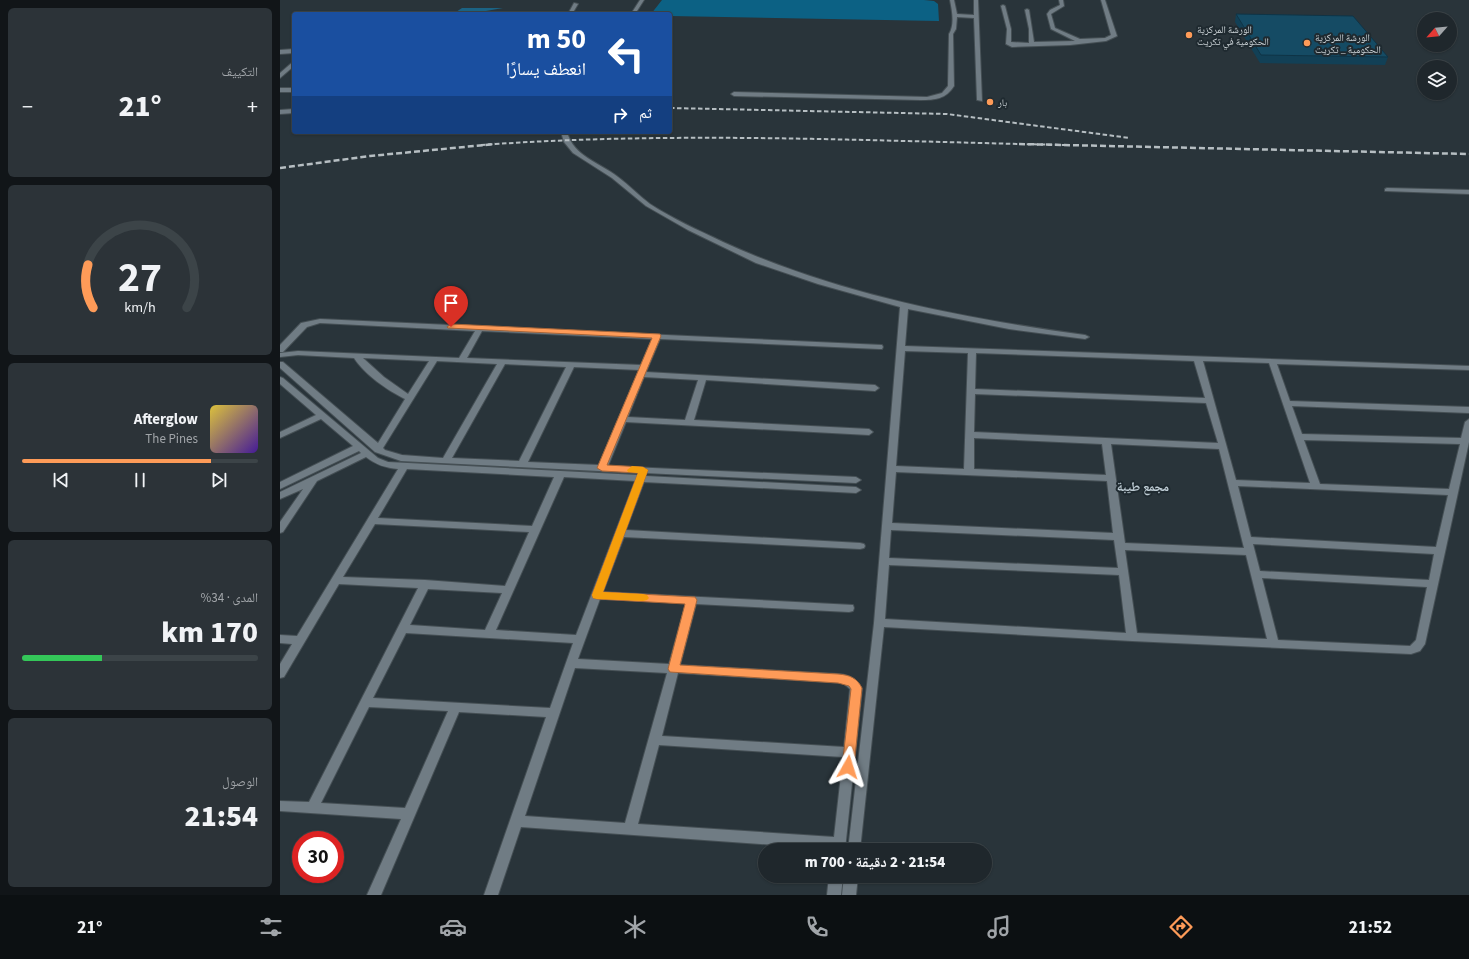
<!DOCTYPE html>
<html lang="ar">
<meta charset="utf-8">
<style>
:root{--surface:#1f272c;--page:#2c3338;--text:#f1f3f6;--muted:#a1a5a9;--line:#3c4448;--accent:#fe9b58}
body{margin:0;font-family:"Source Sans 3","Noto Naskh Arabic",sans-serif;background:var(--page);color:var(--text);direction:rtl;height:100vh;display:flex;flex-direction:column;font-size:15px;white-space:nowrap}
*{box-sizing:border-box;margin:0}
p{font-size:13px;color:var(--muted)}
.icon{flex:none;width:22px;height:22px;fill:none;stroke:currentColor;stroke-width:2;stroke-linecap:round;stroke-linejoin:round}
.map{position:relative;flex:1;overflow:hidden;direction:ltr}
.details{display:flex;flex-direction:column;gap:8px;padding:8px;background:#111518;width:280px}
.details>*{flex:none}
.guide{position:absolute;left:12px;top:12px;width:380px;height:122px;border-radius:4px;box-shadow:0 1px 3px #0004,0 0 0 1px var(--line);direction:rtl;background:#1a4fa0;color:#fff;overflow:hidden}
.needle{width:26px;rotate:243deg}
.fabs{position:absolute;left:1137px;top:12px;display:grid;gap:8px}
.fabs a{display:grid;place-items:center;width:40px;height:40px;border-radius:50%;background:var(--surface);box-shadow:0 1px 3px #0004,0 0 0 1px var(--line);font-size:20px}
.speed{position:absolute;left:12px;top:831px;display:flex;gap:8px;font-size:20px;font-weight:700;text-align:center}
.speed>*{display:grid;place-content:center;width:52px;height:52px;border-radius:50%;background:var(--surface);box-shadow:0 1px 3px #0004,0 0 0 1px var(--line);line-height:1}
.speed .limit{border:6px solid #d22;background:#fff;color:#111}
.pin{position:absolute;display:grid;place-items:center;width:34px;height:34px;color:#fff;margin:-41px -17px;border-radius:50% 50% 50% 0;rotate:-45deg;box-shadow:0 0 4px #0007}
.pin .icon{rotate:45deg}
.me{position:absolute;width:44px;margin:-22px;rotate:6deg;stroke-linejoin:round;filter:drop-shadow(0 0 3px #0008)}
.turn{display:flex;align-items:center;gap:14px;height:84px;padding:0 20px;font-size:18px}
.turn .icon{width:52px;height:52px;stroke-width:2.5}
.turn b{display:block;font-size:28px;line-height:34px}
.then{display:flex;align-items:center;height:38px;padding:0 20px;background:#0003;gap:8px;font-size:15px}
.big{font-size:30px;font-weight:800;line-height:1.1}
.details .widget{flex:1;display:flex;flex-direction:column;justify-content:center;gap:6px;min-width:0;padding:0 14px;border-radius:6px;background:var(--page)}
.details .dial{align-items:center;gap:0}
.dial svg{height:104px;overflow:visible;fill:none;stroke:var(--line);stroke-width:7;stroke-linecap:round;text-anchor:middle}
.dial text{fill:var(--text);stroke:none}
.song{display:flex;align-items:center;gap:12px}
.cover{width:48px;height:48px;border-radius:6px;background:linear-gradient(135deg,hsl(50 70% 55%),hsl(260 70% 35%))}
.played{height:4px;border-radius:2px;background:linear-gradient(90deg,var(--accent) 80%,var(--line) 80%)}
.keys{display:flex;justify-content:space-around;direction:ltr}
.heat{display:flex;justify-content:space-between;align-items:center;font-size:22px;direction:ltr}
.charge{height:6px;border-radius:3px;background:linear-gradient(90deg,#34c759 34%,var(--line) 0)}
.trip{position:absolute;left:478px;top:843px;width:234px;height:40px;border-radius:20px;background:var(--surface);box-shadow:0 1px 3px #0004,0 0 0 1px var(--line);font-weight:800;line-height:40px;text-align:center;direction:rtl}
.tab-bar{display:flex;height:64px;justify-content:space-around;align-items:center;background:#0c1012;color:var(--muted)}
.tab-bar .icon{width:28px;height:28px}
.tab-bar .selected{color:var(--accent)}
.tab-bar b{font-size:18px;color:var(--text)}
main{display:flex;flex:1;min-height:0}
.map>svg:first-child{display:block}
.green{fill:#1b6384}
.forest{fill:#0c6184}
.lines{fill:none;stroke-linecap:round;stroke-linejoin:round}
.minor-casing{stroke:#454f54;stroke-width:2}
.minor{fill:#707c84;fill-rule:evenodd}
.rail-far1{stroke:#b6bec2;stroke-width:2;stroke-dasharray:4.5 2.5;stroke-linecap:butt}
.rail{stroke:#b6bec2;stroke-width:2.5;stroke-dasharray:6 3;stroke-linecap:butt}
.wall{fill:#124056}
.building{fill:#154b64;stroke:#0f3446}
.route{fill:#fe9b58;stroke:#a56539}
.slow{fill:#f59e0b}
.poi-dot{fill:#fe9b58;stroke:#1f2a30;stroke-width:1.5}
.labels{text-anchor:middle;stroke-width:4;stroke-linejoin:round;paint-order:stroke}
.far-poi-label{font-size:10px;fill:#ccd3d7;stroke:#1f2a30;text-anchor:start}
.neighbourhood-label{font-size:13px;font-weight:bold;fill:#beccd4;stroke:#1f2a30}
</style>
<main>
<div class="map">
<svg width="1189" height="895" viewBox="0 0 1189 895">
<rect width="100%" height="100%" fill="#29343a"/>
<path class="green" d="M182 8H223L189 14H173Z"/>
<path class="forest" d="M382 0H644L654 1 658 4 659 21 390 16V14H371Z"/>
<g class="lines">
<defs>
<path id="minor" d="M360 0H364L355 14H351Z
M670 0H674L677 14 694 15V0H698L702 101 697 100 694 18 677 17 676 29 673 34 674 86C666 99 655 100 641 100L454 96 451 94 454 92 647 97 662 93 668 86 669 34C675 24 672 11 670 0Z
M779 0H783L784 6 771 14 775 28 800 39 825 38 831 35 821 0H825L837 36 826 41 790 45 732 47 726 44 727 29 721 6 723 5 725 6 731 29V42L749 43V29L745 10 747 9 749 10 754 42 795 41 771 29 767 14 770 10 780 5Z
M294 3 298 4 292 14H288Z
M14 49V53L0 54V50Z
M14 61V66L0 78V73Z
M0 88H14V92H0Z
M14 109V113L0 114V110Z
M281 132H287C294 157 319 162 338 177 349 185 359 196 370 204 393 219 418 230 443 242 557 294 681 318 805 335L809 337 805 339 729 329 628 309 625 346 1189 366V370L997 364 1010 401 1189 407V413L1012 406 1022 434 1181 438 1185 422 1189 419V442L1145 644 1140 651 1131 654 852 641 604 627 580 850H568L594 623 620 307 538 284 476 263 408 230 366 206 332 178 293 153 284 142ZM625 351 688 353 684 469 616 466ZM696 353 914 361 925 398 695 389ZM923 361 989 363 1030 483 956 480ZM695 394 926 403 938 443 694 432ZM694 438 822 444 826 475 694 469ZM1024 440 1180 444 1169 489 1040 484ZM831 444 939 449 964 548 845 543ZM616 472 827 481 833 533 612 523ZM958 486 1168 495 1156 547 971 537ZM611 530 834 540 838 568 609 558ZM973 544 1154 554 1149 580 980 571ZM845 550 966 555 987 639 857 633ZM609 565 839 575 846 633 605 619ZM982 578 1147 587 1136 640 1130 646 998 640Z
M1107 188 1189 190V194L1105 191V189Z
M40 319 602 345 603 347 602 349H599L380 339 366 372 595 385 599 388 595 391 426 380 414 420 589 429 593 432 589 435 346 422 328 466 576 477 581 480 576 483 365 473 366 476 576 487 581 490 576 493 364 482 346 530 580 543 584 544 585 546 584 548 580 549 344 537 323 592 573 605 574 608 573 611 569 612 416 604 400 665 559 674C570 675 576 679 582 689L565 850 241 827 218 895H204L266 717 179 712 101 895H87L121 819 0 811V801L29 802 138 588 59 584 4 677 0 678V664L12 644 0 643V635L17 636 118 469C106 468 96 465 86 457L37 481 3 532 0 533V522L23 489 0 499V492L81 453 79 451 0 489V482L73 446 41 419 0 438V432L36 415 0 384V377L3 378 98 458 108 462 357 475 359 473 121 461 95 452 0 368V362H3L98 443 125 399C107 390 85 375 74 358L18 355 0 357V353L18 351 179 358 195 331 40 323 27 327 3 352H0V345L21 323ZM202 331 372 339 361 365 187 358ZM83 358 149 361 128 394 104 377ZM157 361 217 364 163 458 122 455 105 450 103 448ZM225 364 286 367 239 461 172 458ZM294 367 359 370 319 465 248 462ZM364 377 418 380 405 420 348 417ZM127 469 274 477 252 526 98 518ZM284 477 355 481 296 635 216 630ZM95 524 249 532 225 586 145 580 63 577ZM148 589 222 593 205 630 130 625ZM320 599 406 603 389 664 298 659ZM126 633 293 643 270 708 93 698ZM295 668 387 673 345 823 245 816ZM398 673 563 683 570 689 564 747 382 736ZM89 707 168 711 125 808 41 803ZM379 745 563 757 554 837 358 824Z
M549 876H563L561 895H547Z
M564 876H578L576 895H562Z"/>
</defs>
<use href="#minor" class="minor-casing"/>
<use href="#minor" class="minor"/>
<path class="rail-far1" d="M390 108 667 114 850 138
M201 145C395 131 590 141 785 145"/>
<path class="rail" d="M739 144 1189 154
M0 168 90 156 215 144"/>
</g>
<path class="wall" d="M956 14 1108 57 1105 65 980 63 955 22Z"/>
<path class="building" d="M956 14 1073 16 1108 57 981 55Z"/>
<path class="route" d="M171 324 380 334 381 336 327 465 363 467 368 470 323 592 415 597 417 600 400 665 558 674C570 675 577 678 582 688L574 767 572 771 568 772 564 771 562 767 571 689 569 686 558 683 390 672 388 669 405 604 317 599 313 598 312 595 358 473 322 471 317 468 372 338 168 328 167 327Z"/>
<path class="slow" d="M352 466 363 467 368 470 323 592 363 594 367 595 369 598 367 600 363 601 317 599 313 598 312 595 358 473 348 472 347 470Z"/>
<g class="poi-dot">
<circle cx="909" cy="35" r="4"/>
<circle cx="1027" cy="43" r="4"/>
<circle cx="710" cy="102" r="4"/>
</g>
<g class="labels">
<g class="far-poi-label">
<text x="917" y="33">الورشة المركزية<tspan x="917" dy="12">الحكومية في تكريت</tspan></text>
<text x="1035" y="41">الورشة المركزية<tspan x="1035" dy="12">الحكومية _ تكريت</tspan></text>
<text x="718" y="106">بار</text>
</g>
<g class="neighbourhood-label">
<text x="863" y="491">مجمع طيبة</text>
</g>
</g>
</svg>
<div class="fabs">
<a><svg class="needle" viewBox="-14 -14 28 28"><path d="M0-13l5 13h-10z" fill="#e53935"/><path d="M0 13l5-13h-10z" fill="#a1a5a9"/></svg></a>
<a><svg class="icon" aria-label="layers" viewBox="0 0 24 24"><path d="M12 4l9 5-9 5-9-5zM3 14l9 5 9-5"/></svg></a>
</div>
<div class="speed"><div class="limit">30</div></div>
<div class="pin" style="left:171px;top:327px;background:#d93025"><svg class="icon" aria-label="arrive" viewBox="0 0 24 24"><path d="M6 21V4h12l-3 4 3 4H6"/></svg></div>
<svg class="me" style="left:568px;top:767px" viewBox="-20 -20 40 40"><path d="M0-17L14 15 0 8-14 15z" fill="#fe9b58" stroke="#fff" stroke-width="4"/></svg>
<div class="trip">21:54 · 2 دقيقة · 700 m</div>
<div class="guide">
<div class="turn"><svg class="icon" aria-label="left" viewBox="0 0 24 24"><path d="M17 20v-9H6M10 6l-5 5 5 5"/></svg><div><b>50 m</b>انعطف يسارًا</div></div>
<div class="then">ثم<svg class="icon" aria-label="right" viewBox="0 0 24 24"><path d="M7 20v-9h11M14 6l5 5-5 5"/></svg></div>
</div>
</div>
<section class="details">
<div class="widget"><p>التكييف</p>
<div class="heat"><a>−</a><b class="big">21°</b><a>+</a></div>
</div>
<div class="widget dial"><svg viewBox="0 0 100 80">
<path d="M14 69A42 42 0 1 1 86 69"/>
<path d="M14 69A42 42 0 0 1 10 36" stroke="#fe9b58"/>
<text x="50" y="56" font-size="32" font-weight="700">27</text>
<text x="50" y="72" font-size="11">km/h</text>
</svg></div>
<div class="widget">
<div class="song"><i class="cover"></i><div><b>Afterglow</b><p>The Pines</p></div></div>
<div class="played"></div>
<div class="keys"><svg class="icon" aria-label="previous" viewBox="0 0 24 24"><path d="M18 5L8 12l10 7zM5 5v14"/></svg><svg class="icon" aria-label="pause" viewBox="0 0 24 24"><path d="M8 5v14M16 5v14"/></svg><svg class="icon" aria-label="next" viewBox="0 0 24 24"><path d="M6 5l10 7-10 7zM19 5v14"/></svg></div>
</div>
<div class="widget"><p>المدى · 34%</p><b class="big">170 km</b><div class="charge"></div></div>
<div class="widget"><p>الوصول</p><b class="big">21:54</b></div>
</section>
</main>
<nav class="tab-bar">
<b>21:52</b>
<svg class="icon selected" aria-label="directions" viewBox="0 0 24 24"><path d="M12 3l9 9-9 9-9-9zM9 14v-3h6M13 9l2 2-2 2"/></svg>
<svg class="icon" aria-label="music" viewBox="0 0 24 24"><path d="M9 18V5l10-2v13"/><circle cx="6" cy="18" r="3"/><circle cx="16" cy="16" r="3"/></svg>
<svg class="icon" aria-label="phone" viewBox="0 0 24 24"><path d="M5 4h4l2 5-3 2q2 4 5 5l2-3 5 2v4C11 20 4 13 5 4z"/></svg>
<svg class="icon" aria-label="climate" viewBox="0 0 24 24"><path d="M12 3v18M4 7l16 10M4 17L20 7"/></svg>
<svg class="icon" aria-label="car" viewBox="0 0 24 24"><path d="M5 17H2v-5l4-1 3-4h7l3 4 3 1v5h-3M9 17h6M6 11h13"/><circle cx="7" cy="17" r="2"/><circle cx="17" cy="17" r="2"/></svg>
<svg class="icon" aria-label="filters" viewBox="0 0 24 24"><path d="M4 7h16M4 17h16"/><circle cx="9" cy="7" r="2"/><circle cx="15" cy="17" r="2"/></svg>
<b>21°</b>
</nav>
